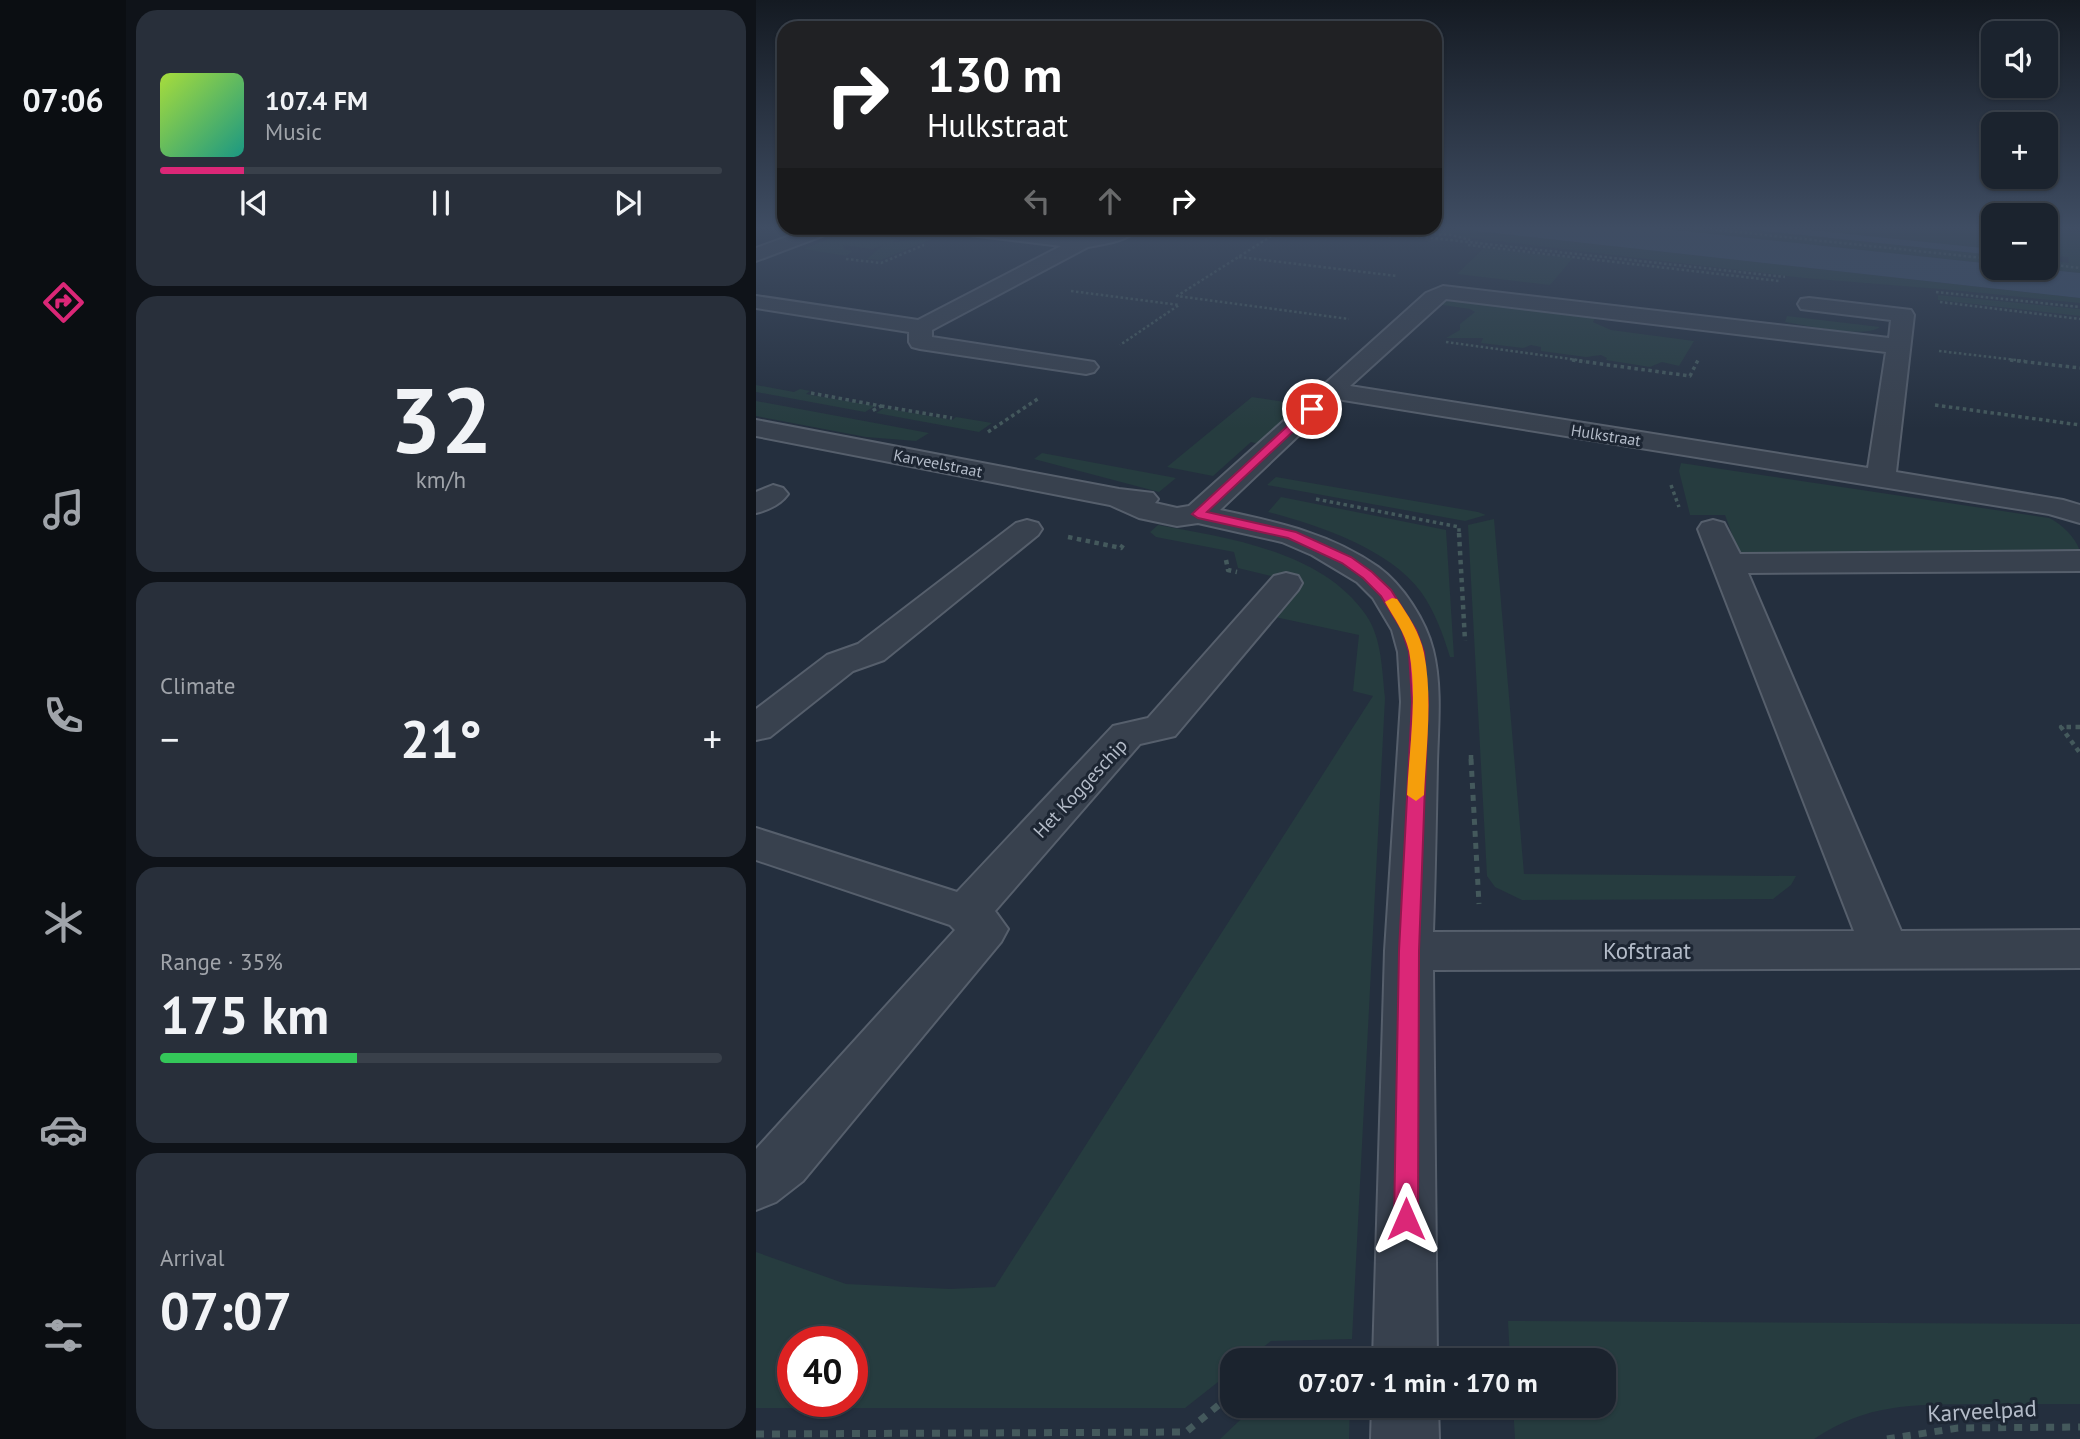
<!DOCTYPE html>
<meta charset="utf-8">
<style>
:root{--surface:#1b232e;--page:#282f3a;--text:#f1f3f6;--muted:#a0a4aa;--line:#39404a;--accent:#db2777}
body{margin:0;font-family:"PT Sans",sans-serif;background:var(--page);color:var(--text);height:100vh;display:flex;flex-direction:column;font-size:26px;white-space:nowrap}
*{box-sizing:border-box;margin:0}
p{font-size:23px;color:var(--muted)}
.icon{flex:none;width:38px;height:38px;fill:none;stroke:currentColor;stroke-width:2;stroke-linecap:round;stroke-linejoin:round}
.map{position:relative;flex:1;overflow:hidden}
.sheet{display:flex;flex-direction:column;gap:10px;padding:10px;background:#0f1319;width:630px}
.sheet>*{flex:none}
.hud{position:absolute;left:21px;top:21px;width:665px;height:214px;border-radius:21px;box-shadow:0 2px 5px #0004,0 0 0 2px var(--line);background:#202124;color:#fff;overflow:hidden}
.controls{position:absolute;left:1225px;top:21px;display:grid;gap:14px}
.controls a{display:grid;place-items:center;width:77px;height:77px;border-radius:14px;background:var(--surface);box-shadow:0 2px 5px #0004,0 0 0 2px var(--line);font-size:35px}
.speed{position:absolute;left:21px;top:1326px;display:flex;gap:14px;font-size:35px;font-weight:700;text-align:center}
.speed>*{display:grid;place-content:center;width:91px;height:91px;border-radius:50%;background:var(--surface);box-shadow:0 2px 5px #0004,0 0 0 2px var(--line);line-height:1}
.speed .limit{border:10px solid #d22;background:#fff;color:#111}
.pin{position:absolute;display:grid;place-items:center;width:60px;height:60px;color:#fff;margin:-30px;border:4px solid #fff;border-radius:50%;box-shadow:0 2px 7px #0007}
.me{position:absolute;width:77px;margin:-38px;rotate:0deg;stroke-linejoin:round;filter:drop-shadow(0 0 5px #0008)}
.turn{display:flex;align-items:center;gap:24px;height:147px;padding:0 35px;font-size:32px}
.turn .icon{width:91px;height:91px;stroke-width:2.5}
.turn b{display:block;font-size:49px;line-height:60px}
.lanes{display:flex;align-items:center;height:66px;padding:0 35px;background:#0003;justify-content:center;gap:35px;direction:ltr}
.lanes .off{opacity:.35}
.big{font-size:52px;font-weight:700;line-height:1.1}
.sheet .card{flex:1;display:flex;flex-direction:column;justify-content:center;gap:10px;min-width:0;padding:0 24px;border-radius:21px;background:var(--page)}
.sheet .dial{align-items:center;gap:0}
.dial b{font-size:91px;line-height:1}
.song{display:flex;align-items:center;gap:21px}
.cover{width:84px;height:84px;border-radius:10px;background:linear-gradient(135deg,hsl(80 70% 55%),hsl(170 70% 35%))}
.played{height:7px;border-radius:4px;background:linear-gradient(90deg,var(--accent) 15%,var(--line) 15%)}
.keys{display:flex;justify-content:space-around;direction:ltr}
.heat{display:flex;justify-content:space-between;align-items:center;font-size:38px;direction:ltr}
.charge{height:10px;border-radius:5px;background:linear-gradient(90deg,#34c759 35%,var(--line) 0)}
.trip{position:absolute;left:464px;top:1348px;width:396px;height:70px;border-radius:21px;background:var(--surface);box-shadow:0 2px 5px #0004,0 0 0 2px var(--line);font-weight:700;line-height:70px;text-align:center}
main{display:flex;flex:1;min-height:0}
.tab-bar{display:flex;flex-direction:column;width:126px;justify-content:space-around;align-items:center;background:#0b0e12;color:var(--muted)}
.tab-bar .icon{width:49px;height:49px}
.tab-bar .on{color:var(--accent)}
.tab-bar b{font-size:32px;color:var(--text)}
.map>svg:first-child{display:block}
.green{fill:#263c3f;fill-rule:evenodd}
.water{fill:#394c67}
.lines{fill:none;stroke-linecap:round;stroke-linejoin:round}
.minor-casing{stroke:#565f6c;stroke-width:4}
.path-far4{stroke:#44595c;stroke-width:2.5;stroke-dasharray:2.5 2.5;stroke-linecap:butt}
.path-far3{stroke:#44595c;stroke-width:3.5;stroke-dasharray:3.5 3.5;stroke-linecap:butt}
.path-far2{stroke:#44595c;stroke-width:4.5;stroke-dasharray:4.5 4.5;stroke-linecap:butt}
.path-far1{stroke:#44595c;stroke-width:5;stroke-dasharray:6 6;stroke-linecap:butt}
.path{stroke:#44595c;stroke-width:7;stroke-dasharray:8 8;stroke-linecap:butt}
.minor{fill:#38414e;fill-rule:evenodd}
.route{fill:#db2777;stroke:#8e194d;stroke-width:2}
.slow{fill:#f59e0b}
.labels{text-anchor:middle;stroke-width:6;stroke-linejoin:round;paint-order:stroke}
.far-street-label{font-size:16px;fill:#b4bcc9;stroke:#1d2633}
.street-label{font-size:19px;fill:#b4bcc9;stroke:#1d2633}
.near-street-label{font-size:23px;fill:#b4bcc9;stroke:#1d2633}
</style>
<main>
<nav class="tab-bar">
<b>07:06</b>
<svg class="icon on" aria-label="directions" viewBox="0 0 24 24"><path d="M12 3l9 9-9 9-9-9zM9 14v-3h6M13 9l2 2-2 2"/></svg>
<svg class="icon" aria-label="music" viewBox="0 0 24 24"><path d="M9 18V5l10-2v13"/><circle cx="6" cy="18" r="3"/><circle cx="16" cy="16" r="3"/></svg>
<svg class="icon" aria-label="phone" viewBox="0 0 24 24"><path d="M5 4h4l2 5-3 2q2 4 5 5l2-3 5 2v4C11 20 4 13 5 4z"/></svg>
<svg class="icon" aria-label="climate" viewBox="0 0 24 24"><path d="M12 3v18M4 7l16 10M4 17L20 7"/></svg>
<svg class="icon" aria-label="car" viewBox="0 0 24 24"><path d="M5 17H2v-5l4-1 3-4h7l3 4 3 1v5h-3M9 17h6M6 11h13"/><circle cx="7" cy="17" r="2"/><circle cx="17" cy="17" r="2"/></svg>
<svg class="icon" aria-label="filters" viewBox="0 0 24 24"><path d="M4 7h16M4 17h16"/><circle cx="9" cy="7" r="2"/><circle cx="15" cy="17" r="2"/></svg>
</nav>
<section class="sheet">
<div class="card">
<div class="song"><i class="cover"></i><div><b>107.4 FM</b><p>Music</p></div></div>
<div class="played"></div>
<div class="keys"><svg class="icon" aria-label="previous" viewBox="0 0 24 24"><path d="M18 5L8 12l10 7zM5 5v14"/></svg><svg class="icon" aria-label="pause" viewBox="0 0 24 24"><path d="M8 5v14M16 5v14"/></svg><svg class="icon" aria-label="next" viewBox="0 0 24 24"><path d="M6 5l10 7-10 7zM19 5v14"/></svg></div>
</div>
<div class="card dial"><b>32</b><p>km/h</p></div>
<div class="card"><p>Climate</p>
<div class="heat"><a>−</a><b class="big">21°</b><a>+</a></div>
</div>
<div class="card"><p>Range · 35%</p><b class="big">175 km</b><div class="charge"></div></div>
<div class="card"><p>Arrival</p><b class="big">07:07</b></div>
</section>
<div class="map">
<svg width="1324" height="1439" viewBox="0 0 1324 1439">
<rect width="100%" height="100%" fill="#242f3e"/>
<path class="green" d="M684 227 1324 298V303L1196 290 1048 278 632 228Z
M890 227H970L1237 255V264Z
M1044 227H1237V249L1044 229Z
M92 228H164L192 231 175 235 111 234 141 239 136 242 178 238 125 260 111 259 127 245 116 249 87 245 88 249 96 251 91 256 47 249 98 229Z
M1290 230 1324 233V273L1276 268H1290V260L1313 263 1312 257 1290 255Z
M728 248 817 258 794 285 701 274Z
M1182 295 1324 309V316L1182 300Z
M696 299 841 314 837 322 855 330 938 341 923 366 906 362 894 367 850 360 851 358 845 355 830 357 785 351V347L775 345 767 348 725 343 727 338H690L704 330V324L719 312 714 309 680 304Z
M1031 316 1124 327C1108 339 1049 325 1029 322Z
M0 385 38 392 44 389 54 391 50 394 119 406 109 412 0 392Z
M496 397 544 404 503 444 495 442 457 476 411 467Z
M0 401 173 433 160 441 110 437 0 416Z
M128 408 196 420 200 417 236 423 223 432 120 413Z
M286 453 420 478 403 492 278 459Z
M925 463 1293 518C1306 524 1319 537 1324 551L1319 555 984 556 969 515H934L923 471Z
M520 477 722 512 730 515 709 521 511 485Z
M525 497 690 530 698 657H694C687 634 679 612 665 592 634 549 562 525 512 512Z
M738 519 768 874 1040 876 1035 885 1017 899 766 900 739 887 731 876 712 525Z
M402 525C472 538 566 551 610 615 626 638 626 671 629 698L596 1339 515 1341 491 1360H476V1371L429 1408H0V1252L90 1284 194 1289 239 1287 617 696 597 691 603 635 519 617 544 583 482 568 478 552 400 537 394 532ZM37 1342H96V1402H37Z
M752 1321 1324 1324V1404C1288 1404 1253 1404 1217 1404 1155 1405 1112 1403 1058 1439H759L757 1405H847V1360H754Z
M500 1405H594L593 1439H464Z"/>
<path class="water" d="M684 227H890L1237 264V268H1276L1324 273V298Z
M970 227H1025L1237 249V255Z"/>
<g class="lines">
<defs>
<path id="minor" d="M56 228H80L77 232 0 261V248Z
M188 228H240L326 237 359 228H382C373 241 348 244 332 247L176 330V337L338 362 342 367 338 372 330 374 164 349 156 347 153 342V332L0 308V296L162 320 305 246 197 233Z
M687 286 1133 338 1135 320 1053 310 1045 309 1042 304 1045 299 1053 298 1155 310 1158 315 1140 472 1307 500 1324 505V523L1293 514 581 399 464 510C520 522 574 533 622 567 647 585 670 621 677 650 686 686 682 726 681 762 680 819 679 875 677 932L1098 931 942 529 946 523 957 520 968 523 984 554 1324 551V571L992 573 1145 931 1324 930V968L677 970 681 1360H617L629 951 645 702 642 652 636 630 617 598 601 582 556 555 526 542 442 523 421 526 383 518 354 505 0 436V420L363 489 397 493 402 499 399 503 421 508 433 506 670 293ZM690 299 1130 352 1112 468 594 386Z
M17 485 27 488 32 494C24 505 12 510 0 513V492Z
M271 520 282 523 286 529 282 535 128 660 97 671 14 737 0 740V709L71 655 102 644 260 523Z
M530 573 542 576 546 583 542 590 419 736 384 744 239 911 252 929 245 942 47 1181 20 1202 0 1210V1149L199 930 194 925 0 860V828L201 892 357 726 392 718 518 576Z
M616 1405H682L683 1439H615Z"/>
</defs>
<use href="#minor" class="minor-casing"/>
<path class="path-far4" d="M934 227 1237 259
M528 228 421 296 593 319
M553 228 637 237
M585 228 1029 277
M633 231 695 235 714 240
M712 245 1023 281
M483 257 641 276
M90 259 125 263 168 245
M1290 264 1324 268
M315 291 423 305 364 345
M1180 292 1324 307
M1184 302 1324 319
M690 342 829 361
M1183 351 1269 361"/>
<path class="path-far3" d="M816 360 934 376 942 360
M1254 360 1324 368
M55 393 125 406 116 411
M1179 405 1324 425
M125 406 196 418
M232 432 283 398
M915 485 923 507
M560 499 703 527V535"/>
<path class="path-far2" d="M703 533 709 641
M312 537 365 548 367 545
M470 560 472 570 481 572
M1324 727H1305L1324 753
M715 755V761"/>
<path class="path-far1" d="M715 759 723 904"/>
<path class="path" d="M517 1360 524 1354 588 1353
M0 1434 430 1432 476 1394
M1131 1439 1202 1428 1324 1427"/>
<use href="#minor" class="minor"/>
</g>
<linearGradient id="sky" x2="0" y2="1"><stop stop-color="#141a22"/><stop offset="0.53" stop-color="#3f4d63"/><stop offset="1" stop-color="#3f4d63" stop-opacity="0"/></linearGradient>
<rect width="1324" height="429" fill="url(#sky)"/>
<path class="route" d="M552 407 561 409 451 512 540 532 595 557 616 572 635 590 660 630 668 652 672 702 663 951 662 1219 659 1227 650 1231 641 1227 638 1219 643 951 656 702 653 652 646 630 625 596 607 578 586 563 532 538 442 518 436 514Z"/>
<path class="slow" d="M636 598 641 599C652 615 664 633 668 653 677 698 670 749 668 795L660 801 651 795C653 749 662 697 653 651 649 633 638 618 629 602Z"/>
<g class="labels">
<g class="far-street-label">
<text transform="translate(850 435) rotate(9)" y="6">Hulkstraat</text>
<text transform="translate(182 463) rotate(11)" y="6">Karveelstraat</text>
</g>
<g class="street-label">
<text transform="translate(324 788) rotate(-47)" y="7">Het Koggeschip</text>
</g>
<g class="near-street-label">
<text x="891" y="959">Kofstraat</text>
<text transform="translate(1226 1411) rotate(-3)" y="8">Karveelpad</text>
</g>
</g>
</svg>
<div class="controls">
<a><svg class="icon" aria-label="sound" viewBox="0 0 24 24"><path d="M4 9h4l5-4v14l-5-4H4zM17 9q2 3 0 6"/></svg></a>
<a>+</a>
<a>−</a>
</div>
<div class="speed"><div class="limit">40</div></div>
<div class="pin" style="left:556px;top:409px;background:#d93025"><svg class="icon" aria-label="arrive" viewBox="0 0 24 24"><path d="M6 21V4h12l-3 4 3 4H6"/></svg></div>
<svg class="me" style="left:650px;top:1219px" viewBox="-20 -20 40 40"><path d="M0-17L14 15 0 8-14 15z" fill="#db2777" stroke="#fff" stroke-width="4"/></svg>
<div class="trip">07:07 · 1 min · 170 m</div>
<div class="hud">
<div class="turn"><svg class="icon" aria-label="right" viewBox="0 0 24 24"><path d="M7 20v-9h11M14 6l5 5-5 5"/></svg><div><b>130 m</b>Hulkstraat</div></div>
<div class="lanes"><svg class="icon off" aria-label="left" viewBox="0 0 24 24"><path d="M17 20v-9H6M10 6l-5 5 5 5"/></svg><svg class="icon off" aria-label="ahead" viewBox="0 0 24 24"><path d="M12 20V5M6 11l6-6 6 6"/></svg><svg class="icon" aria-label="right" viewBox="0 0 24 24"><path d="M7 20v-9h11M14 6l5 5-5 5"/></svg></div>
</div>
</div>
</main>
